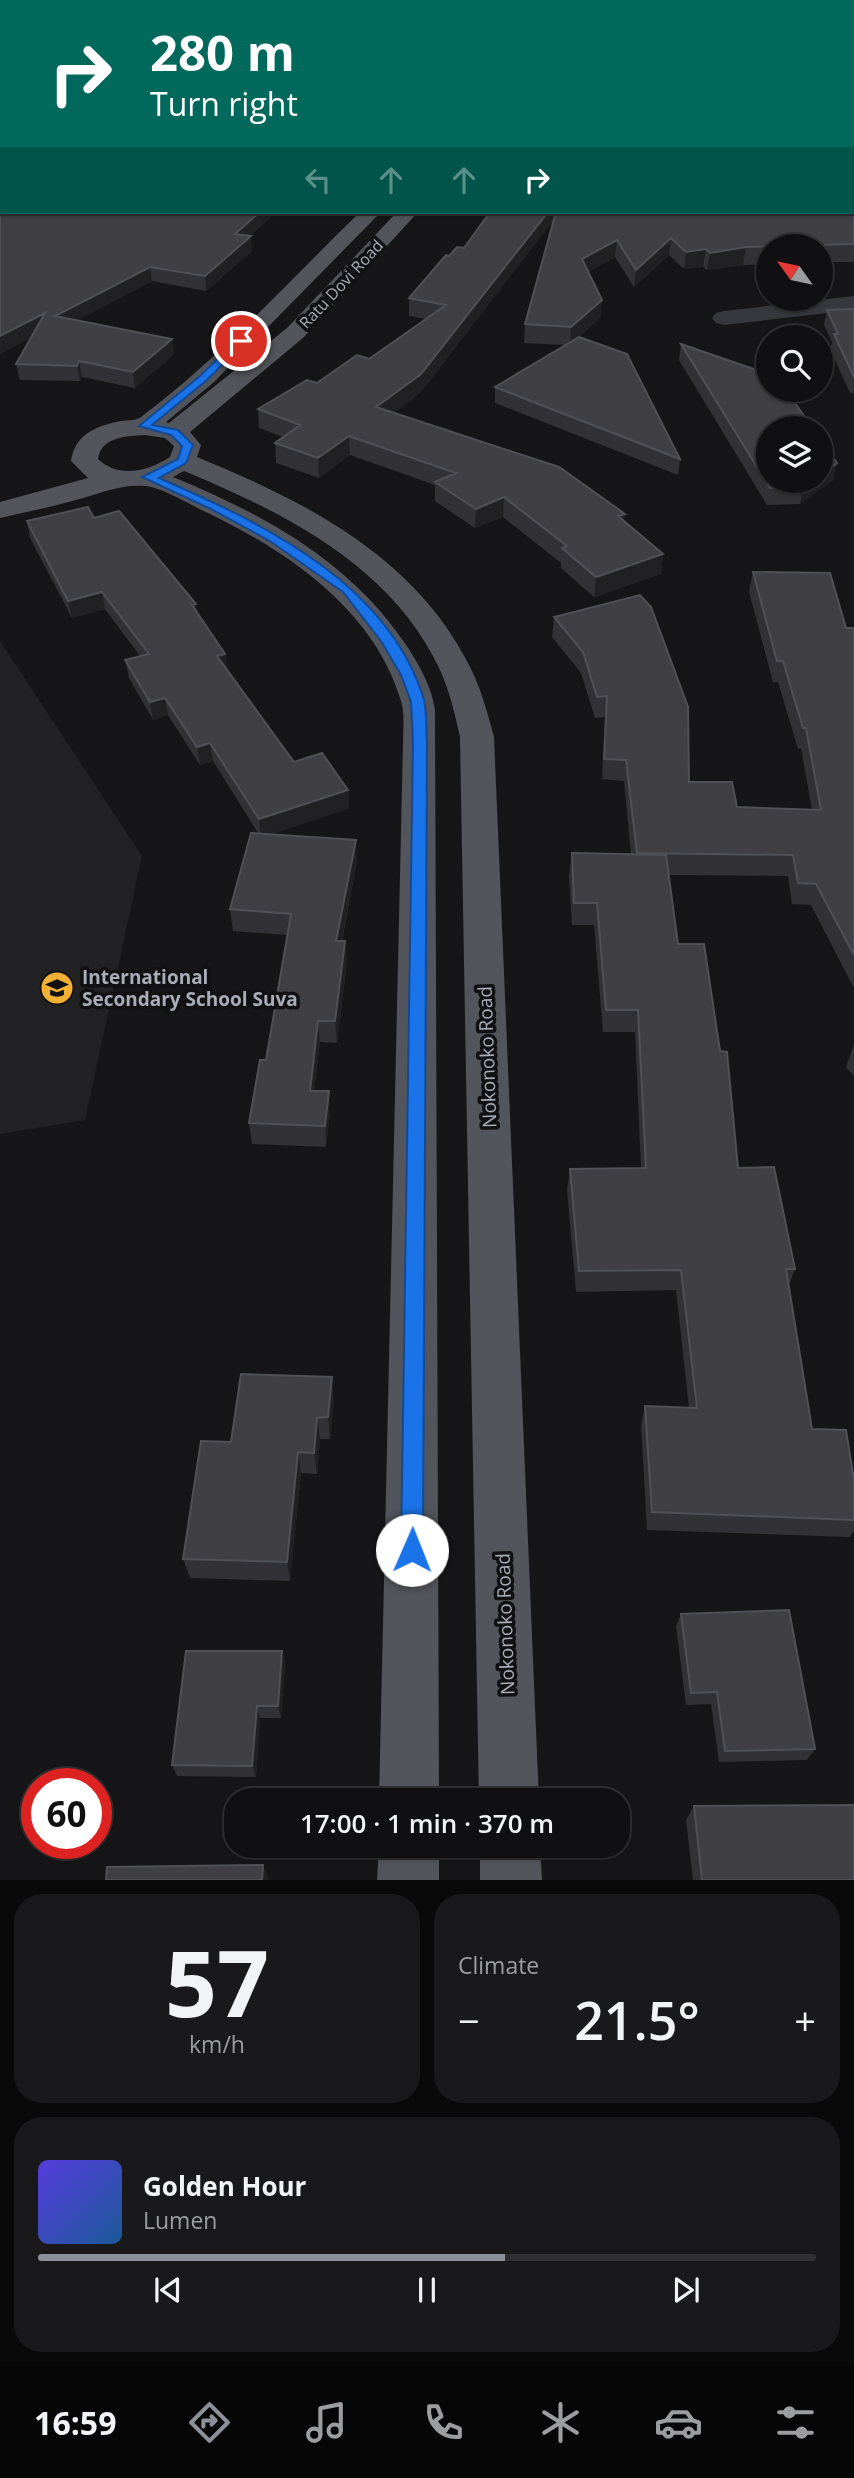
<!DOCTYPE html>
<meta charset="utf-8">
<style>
:root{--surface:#101012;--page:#19191b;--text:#f1f3f6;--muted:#9c9d9f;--line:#303032;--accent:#8c9099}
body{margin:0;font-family:"Open Sans",sans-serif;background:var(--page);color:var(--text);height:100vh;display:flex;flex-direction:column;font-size:26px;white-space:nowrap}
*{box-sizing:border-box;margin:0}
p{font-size:23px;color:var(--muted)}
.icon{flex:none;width:38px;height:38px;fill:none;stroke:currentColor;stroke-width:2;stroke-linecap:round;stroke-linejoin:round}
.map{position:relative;height:1880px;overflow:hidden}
.drawer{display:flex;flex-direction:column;gap:14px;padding:14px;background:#09090a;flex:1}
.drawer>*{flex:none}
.guide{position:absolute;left:0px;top:0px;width:854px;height:214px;box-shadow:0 2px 5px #0004,0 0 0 2px var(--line);background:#00695c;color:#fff;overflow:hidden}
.needle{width:46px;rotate:303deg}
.buttons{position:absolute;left:756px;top:234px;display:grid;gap:14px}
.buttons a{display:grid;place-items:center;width:77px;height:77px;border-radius:50%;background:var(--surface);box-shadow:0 2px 5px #0004,0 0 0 2px var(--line);font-size:35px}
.speed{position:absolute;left:21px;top:1768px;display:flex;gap:14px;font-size:35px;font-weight:700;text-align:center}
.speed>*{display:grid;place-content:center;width:91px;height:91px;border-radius:50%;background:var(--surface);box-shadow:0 2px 5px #0004,0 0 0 2px var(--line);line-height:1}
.speed .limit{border:10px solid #d22;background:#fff;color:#111}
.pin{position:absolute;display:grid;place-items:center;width:60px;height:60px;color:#fff;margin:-30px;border:4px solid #fff;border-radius:50%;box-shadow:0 2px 7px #0007}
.me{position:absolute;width:77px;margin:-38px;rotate:1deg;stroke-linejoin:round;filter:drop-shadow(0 0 5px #0008)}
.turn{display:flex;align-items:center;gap:24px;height:147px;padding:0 35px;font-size:32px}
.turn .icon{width:91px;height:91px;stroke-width:2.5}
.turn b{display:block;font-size:49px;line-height:60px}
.lanes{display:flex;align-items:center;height:66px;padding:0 35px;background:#0003;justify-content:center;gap:35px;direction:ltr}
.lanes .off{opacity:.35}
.big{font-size:52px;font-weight:600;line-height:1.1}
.drawer .card{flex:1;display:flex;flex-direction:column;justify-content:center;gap:10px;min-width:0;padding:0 24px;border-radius:28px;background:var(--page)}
.drawer .dial{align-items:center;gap:0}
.dial b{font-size:91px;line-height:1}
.song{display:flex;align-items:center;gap:21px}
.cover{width:84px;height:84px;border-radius:10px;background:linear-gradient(135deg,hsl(250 70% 55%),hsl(210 70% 35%))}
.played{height:7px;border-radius:4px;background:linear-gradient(90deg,var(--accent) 60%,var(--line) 60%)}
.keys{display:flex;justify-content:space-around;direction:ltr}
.heat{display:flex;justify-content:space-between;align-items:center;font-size:38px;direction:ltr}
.drawer .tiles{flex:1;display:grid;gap:14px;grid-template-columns:1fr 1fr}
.card:last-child{grid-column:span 2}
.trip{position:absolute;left:224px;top:1788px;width:406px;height:70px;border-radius:28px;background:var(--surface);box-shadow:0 2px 5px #0004,0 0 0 2px var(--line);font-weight:600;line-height:70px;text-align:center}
.menu{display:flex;height:112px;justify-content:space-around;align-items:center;background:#060607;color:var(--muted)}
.menu .icon{width:49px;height:49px}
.menu .on{color:var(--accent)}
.menu b{font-size:32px;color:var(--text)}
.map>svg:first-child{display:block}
.built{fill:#222225}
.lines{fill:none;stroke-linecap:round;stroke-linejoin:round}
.minor{fill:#37383d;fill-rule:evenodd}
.major{fill:#53555c;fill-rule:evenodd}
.wall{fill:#323236}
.shaded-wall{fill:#212124}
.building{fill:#3f3f44;stroke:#4f5156;stroke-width:2}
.route{fill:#1a73e8;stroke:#114b97;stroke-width:2}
.labels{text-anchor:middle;stroke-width:7;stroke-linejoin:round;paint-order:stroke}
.far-street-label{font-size:16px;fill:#a8adb8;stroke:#111113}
.poi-label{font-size:19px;font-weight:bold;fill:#a8adb8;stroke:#111113;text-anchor:start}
.street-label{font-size:19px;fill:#a8adb8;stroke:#111113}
</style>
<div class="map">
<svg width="854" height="1880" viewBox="0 0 854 1880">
<rect width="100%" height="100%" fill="#161618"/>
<path class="built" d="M0 641 142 856 85 1120 0 1134Z"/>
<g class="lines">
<path class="minor" d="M854 296V310L724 325 716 323 712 318 716 313 724 311Z"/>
<path class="major" d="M536 0H552V2H536Z
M360 212H381L213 383 166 422 169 423 287 328 397 212H418L303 338 190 432 201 445 197 457C307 502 418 558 472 671 482 692 488 715 494 737L539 1801H479L460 737C455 715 450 692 440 670 392 566 285 513 184 471L173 477C263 514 348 560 404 642 418 662 432 687 435 710L439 1801H379L403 743C403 729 405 714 401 701 374 610 289 552 208 513 192 506 162 487 145 486 123 484 103 492 83 498 56 506 27 512 0 518V502L88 478 71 461C75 434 96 426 121 421 128 420 135 421 141 417 221 357 289 281 360 212ZM145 435 165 438 174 446 170 457C148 471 119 479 98 459 101 437 126 436 145 435Z
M379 1846H439V1880H377Z
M480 1846H540L542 1880H480Z"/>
</g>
<path class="wall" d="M0 0H503L502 2H2V212H276L250 236 252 251 206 291 152 281 78 320 172 339 174 354 135 388 82 377 80 381 20 380 16 364 32 337 0 354Z
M601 0H854V94L852 91V2H602Z
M852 97H854V262H821V247H768V264L743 265 707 270 703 267 684 269 669 255 634 287 615 257 588 272 602 300 600 318 578 338 680 459 678 475 495 403V387L565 345 524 343 525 324 554 219 421 392 394 413 624 521 663 554 661 574 594 597 561 568V563L503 517 475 528 435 501V485L350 455 319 478 276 463 275 443 283 437 259 428 258 409 369 359 426 319 409 316V298L449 256 464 248 490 212H852Z
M854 309V397L853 393H850L830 349 832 342 824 325 827 310Z
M681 344 833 480 800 504 767 505 679 360Z
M94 518 198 614 225 654 227 669 294 762 348 790 349 808 271 834 357 861 342 941H345L347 963 337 1043 320 1042 314 1091 330 1112 326 1147 252 1144 249 1123 266 1060 287 935 233 931 230 909 258 833 213 761 200 765 168 715 153 720 129 678 125 660 140 656 105 609 72 618 30 538 27 521Z
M753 572 846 628H854V988L811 905 792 904 788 876 669 875 678 944 738 1168 795 1269 789 1285 812 1429 854 1520V1531L850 1537 647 1530 641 1425 645 1406 689 1408 676 1290 576 1292 567 1190 570 1169 641 1168 635 1032H603L594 925H572L569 876 572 853 631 854 624 781 602 779 605 717 595 718 581 673 552 637 554 617 689 782 737 807 812 810 801 748 798 749 778 682H773L749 592Z
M854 1044V1076L846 1067Z
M334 1399 330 1439H320L317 1474 301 1473 290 1581 190 1578 183 1559 231 1442Z
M681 1614 815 1749 807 1760 719 1762 711 1704 686 1705 676 1626Z
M282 1651 285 1663 281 1718H260L256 1777 177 1776 172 1765Z
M694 1806 854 1880H693L686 1820Z"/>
<path class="shaded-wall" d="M491 0H503L501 2H489Z
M260 212H276L239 246 251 236 252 251 206 291 205 276 235 234Z
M548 212H560L421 392 377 426 376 407Z
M671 238 669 255 634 287 636 270Z
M617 240 615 257 580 277 582 259Z
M746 247 743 265 707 270 710 253Z
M706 249 703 267 684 269 686 252Z
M150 267 152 281 58 331 55 316Z
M602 300 600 318 570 346 571 327Z
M45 313 48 329 0 354V336Z
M172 339 174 354 135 388 133 372Z
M79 361 82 377 80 381 77 366Z
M349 436 350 455 319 478 318 458Z
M837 463 833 480 800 504 803 487 812 481H821V475Z
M504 497 503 517 475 528 476 509Z
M625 514 622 534 618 516Z
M663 554 661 574 594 597 596 577Z
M102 592 105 609 72 618 68 601Z
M196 604 199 622 192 605Z
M225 654 227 671 217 656Z
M165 698 168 715 153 720 150 702Z
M210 743 213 761 200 765 197 747Z
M348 790 349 808 261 837 259 819Z
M356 840 357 861 337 962 336 941Z
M345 941 347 963 337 1043 335 1021Z
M318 1021 320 1042 312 1111 310 1091Z
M329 1091 330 1112 326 1147 325 1126Z
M332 1377 334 1399 330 1439 328 1417Z
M317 1418 320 1439 317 1474 314 1453Z
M298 1452 301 1473 290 1581 287 1562Z
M282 1651 285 1663 281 1718 278 1706Z
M257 1706 260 1718 256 1777 252 1766Z
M263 1865 268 1878V1880H262Z"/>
<path class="building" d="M0 0H491L489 2H2V52L0 44Z
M607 0H712L713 2H608Z
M803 0H854V75L852 72V2H804Z
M0 55H2V212H260L235 234 251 236 205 276 150 267 55 316 172 339 133 372 79 361 77 366 16 364 45 313 0 336V194L1 182 0 183Z
M852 97H854V148L853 149 854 162V200L852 199Z
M852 206 854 209V244L746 247 710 253 706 249 686 252 671 238 636 270 617 240 582 259 602 300 571 327 525 324 556 212H852Z
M490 212H548L421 374 376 407 559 467 625 514 618 516 663 554 596 577 562 548 567 546 504 497 476 509 435 482 456 473 349 436 318 458 275 443 300 425 258 409 307 380 317 383 357 355 369 359 446 305 409 298 446 255 449 256 457 247 464 248Z
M854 309V377L834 334H838L827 310Z
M579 337 627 354 680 459 495 387Z
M681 344 768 374V390H786L813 429H768V481H812L803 487 770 488Z
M821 440 837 463 821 475Z
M88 507 94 518 119 511 196 604 192 605 225 654 217 656 294 762 322 753 348 790 259 819 210 743 197 747 165 698 150 702 125 660 149 654 102 592 68 601 27 521Z
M753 572 830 573 846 628H854V955L816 884 798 883 793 855 637 853 626 760 604 759 607 696 597 697 583 652 554 617 640 595 651 607 688 707 689 782H732L737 807 821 810 806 728H803L783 661H777Z
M251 833 356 840 336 941H345L335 1021H318L310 1091H329L325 1126 249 1123 260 1060H266L291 914 230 909Z
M572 853 666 855 678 944H704L720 1051 727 1052 738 1168 774 1167 795 1269H786L812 1429 846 1430 854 1481V1520L652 1512 645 1406 697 1408 681 1270 579 1271 570 1169 646 1168 638 1010H606L597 903H574Z
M241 1374 332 1377 328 1417 317 1418 314 1453 298 1452 287 1562 183 1559 201 1441 231 1442Z
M789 1610 815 1749 725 1751 717 1692 691 1693 681 1614Z
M186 1651H282L278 1706H257L252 1766 172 1765Z
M854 1805V1880H702L694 1806Z
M263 1865 262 1880H106L107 1867Z"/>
<path class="route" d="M238 339 246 341 207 380 152 425 178 430 193 445 186 463 159 478C262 523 389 583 424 700 427 713 426 729 427 743L423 1550 420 1558 412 1561 404 1558 401 1550 413 743 411 702 401 675 381 641 343 592 270 541 211 509 142 477 178 459 182 446 171 435 139 426 200 376Z"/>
<defs>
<symbol id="school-disc" viewBox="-11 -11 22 22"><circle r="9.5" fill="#f2b134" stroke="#111113"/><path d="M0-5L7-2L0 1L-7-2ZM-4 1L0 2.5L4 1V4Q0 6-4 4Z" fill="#111"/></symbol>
</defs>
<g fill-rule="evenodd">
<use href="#school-disc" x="38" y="969" width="38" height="38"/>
</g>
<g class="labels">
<g class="far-street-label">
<text transform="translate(341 284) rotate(-47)" y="6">Ratu Dovi Road</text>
</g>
<g class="poi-label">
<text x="82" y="984">International<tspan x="82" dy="22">Secondary School Suva</tspan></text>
</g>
<g class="street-label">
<text transform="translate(487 1057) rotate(-92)" y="7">Nokonoko Road</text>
<text transform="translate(505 1624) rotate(-92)" y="7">Nokonoko Road</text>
</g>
</g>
</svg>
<div class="buttons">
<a><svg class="needle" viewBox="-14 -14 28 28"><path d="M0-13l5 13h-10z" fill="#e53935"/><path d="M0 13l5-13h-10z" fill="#9c9d9f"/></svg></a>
<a><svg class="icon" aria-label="search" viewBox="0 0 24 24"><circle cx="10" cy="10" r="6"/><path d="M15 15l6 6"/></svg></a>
<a><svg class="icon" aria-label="layers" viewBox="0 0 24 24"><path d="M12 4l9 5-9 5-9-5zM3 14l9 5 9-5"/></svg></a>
</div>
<div class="speed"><div class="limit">60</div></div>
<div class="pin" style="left:241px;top:341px;background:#d93025"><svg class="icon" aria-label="arrive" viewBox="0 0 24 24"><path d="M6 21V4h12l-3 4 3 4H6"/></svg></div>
<svg class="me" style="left:412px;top:1550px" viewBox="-20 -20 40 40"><circle r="19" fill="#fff"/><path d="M0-13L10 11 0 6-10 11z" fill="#1a73e8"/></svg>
<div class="trip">17:00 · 1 min · 370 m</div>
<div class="guide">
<div class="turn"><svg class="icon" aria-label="right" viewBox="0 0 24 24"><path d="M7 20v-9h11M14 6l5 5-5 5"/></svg><div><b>280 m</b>Turn right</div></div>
<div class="lanes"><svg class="icon off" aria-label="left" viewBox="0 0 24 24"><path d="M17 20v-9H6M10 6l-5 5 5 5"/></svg><svg class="icon off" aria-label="ahead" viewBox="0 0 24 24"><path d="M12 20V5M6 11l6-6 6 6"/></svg><svg class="icon off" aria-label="ahead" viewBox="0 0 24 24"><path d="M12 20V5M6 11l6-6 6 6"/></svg><svg class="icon" aria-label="right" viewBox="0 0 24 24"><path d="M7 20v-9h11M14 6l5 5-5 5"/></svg></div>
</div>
</div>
<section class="drawer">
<div class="tiles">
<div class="card dial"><b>57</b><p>km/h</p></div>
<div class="card"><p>Climate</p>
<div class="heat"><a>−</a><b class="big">21.5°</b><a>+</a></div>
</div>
<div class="card">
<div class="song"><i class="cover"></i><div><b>Golden Hour</b><p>Lumen</p></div></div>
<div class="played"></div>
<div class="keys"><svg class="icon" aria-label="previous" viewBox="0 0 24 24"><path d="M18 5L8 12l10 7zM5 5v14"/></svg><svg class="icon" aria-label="pause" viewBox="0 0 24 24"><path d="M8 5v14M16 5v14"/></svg><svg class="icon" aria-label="next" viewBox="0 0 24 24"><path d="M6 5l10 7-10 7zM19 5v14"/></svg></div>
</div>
</div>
</section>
<nav class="menu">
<b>16:59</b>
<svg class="icon on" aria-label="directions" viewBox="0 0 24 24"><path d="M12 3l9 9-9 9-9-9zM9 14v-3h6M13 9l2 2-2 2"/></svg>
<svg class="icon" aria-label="music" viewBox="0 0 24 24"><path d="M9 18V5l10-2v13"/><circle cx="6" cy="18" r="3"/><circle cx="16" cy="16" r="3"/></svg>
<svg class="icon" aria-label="phone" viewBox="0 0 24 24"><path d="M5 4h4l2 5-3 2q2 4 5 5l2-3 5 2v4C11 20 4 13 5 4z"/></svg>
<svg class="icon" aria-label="climate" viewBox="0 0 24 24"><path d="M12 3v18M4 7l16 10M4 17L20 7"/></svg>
<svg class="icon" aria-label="car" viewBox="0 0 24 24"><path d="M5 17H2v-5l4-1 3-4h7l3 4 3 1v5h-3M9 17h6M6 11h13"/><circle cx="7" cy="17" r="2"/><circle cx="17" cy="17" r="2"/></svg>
<svg class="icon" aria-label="filters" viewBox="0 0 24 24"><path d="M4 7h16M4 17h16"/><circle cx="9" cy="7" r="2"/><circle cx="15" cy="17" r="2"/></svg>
</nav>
